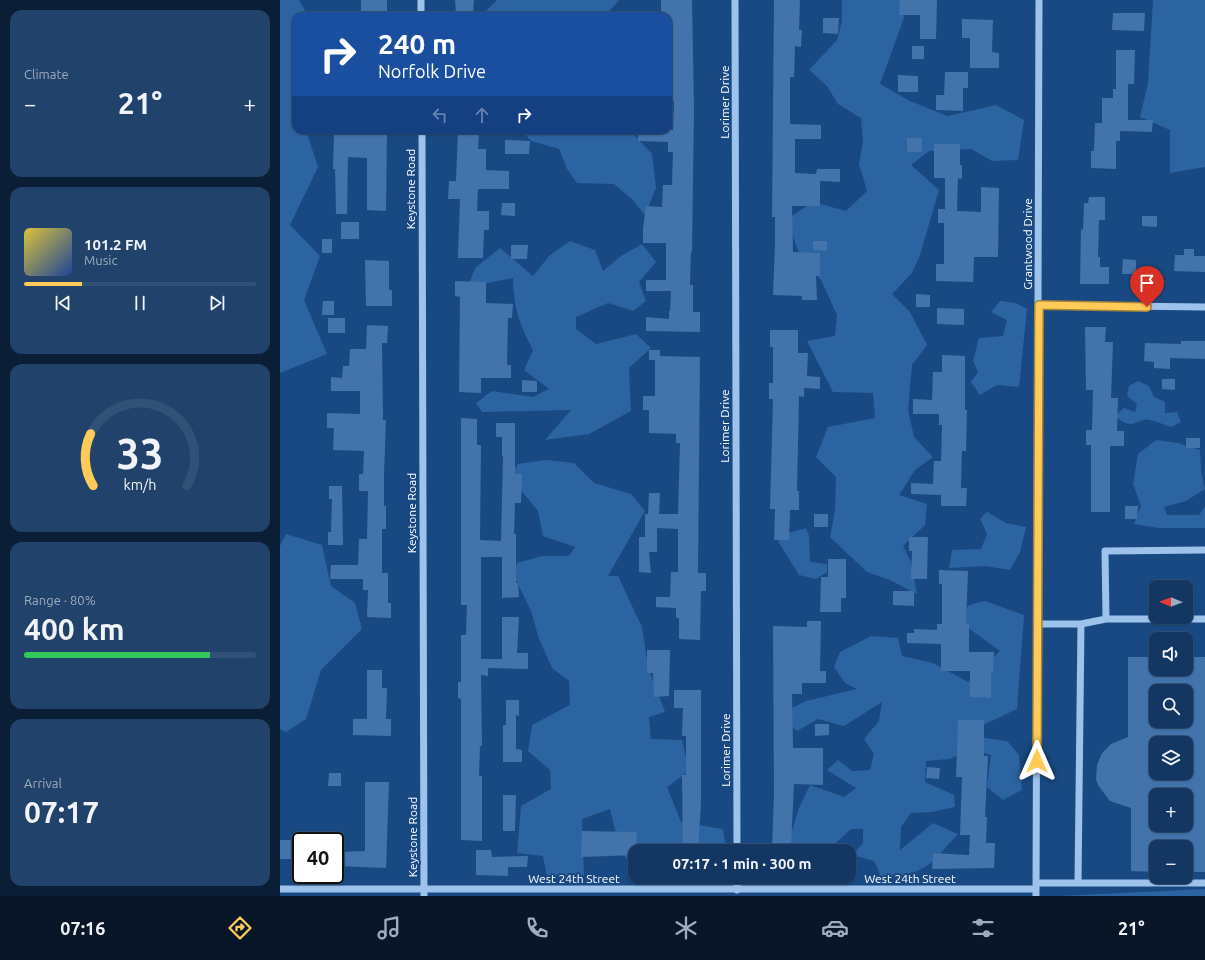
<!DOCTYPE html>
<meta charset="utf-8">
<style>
:root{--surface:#133762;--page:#20426b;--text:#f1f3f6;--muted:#9dacbe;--line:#325177;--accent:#feca58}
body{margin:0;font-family:Ubuntu,sans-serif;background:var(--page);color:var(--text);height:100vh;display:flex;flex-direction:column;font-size:15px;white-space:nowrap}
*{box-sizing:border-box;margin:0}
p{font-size:13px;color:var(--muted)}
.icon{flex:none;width:22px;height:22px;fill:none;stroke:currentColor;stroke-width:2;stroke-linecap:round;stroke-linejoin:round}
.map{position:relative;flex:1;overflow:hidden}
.drawer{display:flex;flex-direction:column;gap:10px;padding:10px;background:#0a1e36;width:280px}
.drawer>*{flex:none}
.guide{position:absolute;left:12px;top:12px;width:380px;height:122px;border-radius:12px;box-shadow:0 1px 3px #0004,0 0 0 1px var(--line);background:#1a4fa0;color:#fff;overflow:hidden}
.needle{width:26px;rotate:271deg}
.buttons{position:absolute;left:869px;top:580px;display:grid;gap:8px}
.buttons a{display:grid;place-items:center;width:44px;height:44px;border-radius:8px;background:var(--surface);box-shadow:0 1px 3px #0004,0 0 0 1px var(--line);font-size:20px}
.speed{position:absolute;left:12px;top:832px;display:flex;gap:8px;font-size:20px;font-weight:700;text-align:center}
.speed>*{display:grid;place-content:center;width:52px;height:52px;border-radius:50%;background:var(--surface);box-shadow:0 1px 3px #0004,0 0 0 1px var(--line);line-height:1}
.speed .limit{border:2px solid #111;border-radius:6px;background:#fff;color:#111}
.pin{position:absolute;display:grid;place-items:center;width:34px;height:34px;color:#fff;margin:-41px -17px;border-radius:50% 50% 50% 0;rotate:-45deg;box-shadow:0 0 4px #0007}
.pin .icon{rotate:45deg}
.me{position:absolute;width:44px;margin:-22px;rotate:0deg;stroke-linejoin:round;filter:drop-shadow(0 0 3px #0008)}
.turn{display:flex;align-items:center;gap:14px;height:84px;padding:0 20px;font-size:18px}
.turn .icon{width:52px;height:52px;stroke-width:2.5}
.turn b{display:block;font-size:28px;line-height:34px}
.lanes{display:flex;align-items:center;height:38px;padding:0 20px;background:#0003;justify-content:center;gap:20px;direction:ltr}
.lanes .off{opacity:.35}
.big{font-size:30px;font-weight:700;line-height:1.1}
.drawer .tile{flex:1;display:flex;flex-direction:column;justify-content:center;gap:6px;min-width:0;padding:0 14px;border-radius:12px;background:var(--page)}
.drawer .dial{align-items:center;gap:0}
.dial svg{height:104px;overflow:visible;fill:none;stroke:var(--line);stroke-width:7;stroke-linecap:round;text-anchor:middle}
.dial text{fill:var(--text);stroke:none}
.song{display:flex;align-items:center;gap:12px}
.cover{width:48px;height:48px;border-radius:6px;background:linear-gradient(135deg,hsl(50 70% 55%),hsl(220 70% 35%))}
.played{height:4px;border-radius:2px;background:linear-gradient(90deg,var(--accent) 25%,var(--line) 25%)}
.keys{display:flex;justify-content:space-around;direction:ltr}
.heat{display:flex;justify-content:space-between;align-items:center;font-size:22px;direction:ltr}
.charge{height:6px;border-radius:3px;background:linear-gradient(90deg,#34c759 80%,var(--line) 0)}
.trip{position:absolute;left:348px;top:844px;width:228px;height:40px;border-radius:12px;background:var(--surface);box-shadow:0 1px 3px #0004,0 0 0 1px var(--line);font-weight:700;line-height:40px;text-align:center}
.menu{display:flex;height:64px;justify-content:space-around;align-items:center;background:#081627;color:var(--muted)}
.menu .icon{width:28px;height:28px}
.menu .on{color:var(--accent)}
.menu b{font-size:18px;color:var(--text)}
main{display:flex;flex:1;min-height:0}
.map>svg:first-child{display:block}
.green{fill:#2c63a1}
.building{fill:#4273ab;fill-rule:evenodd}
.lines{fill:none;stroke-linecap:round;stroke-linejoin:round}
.minor{stroke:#9dc2eb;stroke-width:7}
.route-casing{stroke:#a58339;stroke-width:10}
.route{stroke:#feca58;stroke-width:7}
.labels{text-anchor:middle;stroke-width:4;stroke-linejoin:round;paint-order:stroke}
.street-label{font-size:12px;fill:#fff;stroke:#194982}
</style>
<main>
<section class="drawer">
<div class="tile"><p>Climate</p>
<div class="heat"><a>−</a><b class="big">21°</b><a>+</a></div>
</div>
<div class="tile">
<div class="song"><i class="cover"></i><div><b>101.2 FM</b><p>Music</p></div></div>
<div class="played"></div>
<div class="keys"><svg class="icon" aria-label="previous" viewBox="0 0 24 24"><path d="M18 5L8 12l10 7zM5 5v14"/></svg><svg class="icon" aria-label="pause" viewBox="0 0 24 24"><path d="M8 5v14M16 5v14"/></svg><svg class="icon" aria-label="next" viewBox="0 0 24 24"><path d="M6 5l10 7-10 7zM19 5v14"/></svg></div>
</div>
<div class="tile dial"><svg viewBox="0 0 100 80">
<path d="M14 69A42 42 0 1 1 86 69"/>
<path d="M14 69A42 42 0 0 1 12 29" stroke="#feca58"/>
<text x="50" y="56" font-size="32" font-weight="700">33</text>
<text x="50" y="72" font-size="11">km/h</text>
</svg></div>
<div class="tile"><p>Range · 80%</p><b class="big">400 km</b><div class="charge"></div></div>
<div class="tile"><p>Arrival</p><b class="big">07:17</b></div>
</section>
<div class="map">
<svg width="925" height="896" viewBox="0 0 925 896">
<rect width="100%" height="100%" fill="#194982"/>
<path class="green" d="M0 0H19L28 16H16V130H26L38 167 10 225 40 256 24 300 47 354 0 373Z
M217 0H339L325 16H201Z
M562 0H622L624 18 600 84 630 101 668 116 716 105 744 120 738 160 712 161 691 149 649 151 631 165 659 190 640 255 632 273 612 294 630 312 647 345 632 365 628 410 634 437 653 457 635 470 619 495 647 504 645 525 623 546 631 562 637 594 610 580 587 572 550 537 555 510 556 477 536 457 548 427 595 418 593 393 553 392 527 341 555 336 557 315 541 280 520 256 507 219 533 202 566 211 587 191 579 164 583 141 581 118 558 104 547 86 529 70 557 40 562 21Z
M873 0H925V167L890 173V130L860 117 868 83Z
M242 130H352L353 134 372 154 376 188 365 215 353 200 334 184 297 183 287 169 279 149 251 141Z
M290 241 315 250 323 271 341 256 362 244 376 262 359 282 366 301 353 311 328 303 296 317V329L316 344 356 334 371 348 349 368 351 411 309 434 265 440 291 410 202 412 196 403 212 391 253 397 269 389 244 370 253 350C239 323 234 309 233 278L188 287 195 268 220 248 253 276 269 256Z
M720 301 736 303 747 309 739 387 717 385 700 395 691 382 698 372 693 361 699 338 723 336 727 320 711 312Z
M858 381 869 386 874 397 885 402V413L897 412 901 422 891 427C884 425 877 421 870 420 857 417 854 433 835 416L844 408 855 412 857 404 847 396 849 386Z
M876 440 898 443 920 450 921 472 925 489 906 501 884 507 887 515H919L925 507V528H879L854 524 861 506 853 484 858 454Z
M266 460 294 463 314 483 351 494 365 511 328 576H338L362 627 368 667 385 712 369 717 371 739 402 740 409 771 387 787 401 822 443 829 446 848 444 851H355V868L340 851 330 809 302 819 304 875 267 876 263 856 237 853 241 806 271 789 270 770 248 751 252 725 290 705 289 681 272 668 259 639 251 611 234 576 237 563 262 556H289L295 547 263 536 258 511 230 477 238 464Z
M707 512 726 523 746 527 740 552 730 570 705 566 669 568 672 550 701 549 707 534 700 519Z
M526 528 529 536 530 562 547 564V572L536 579 519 575 498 541 505 534Z
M6 534 42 545 51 586 75 603 82 629 41 670 26 719 6 732 0 729V546Z
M705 601 744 615 737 709 701 726 698 737 727 741 739 755 742 790 723 800 707 787 711 755 692 750 669 759 646 761 645 782 674 795 675 807 652 812 631 813 621 827 620 850 653 823 678 834C649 865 646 876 601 876L594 861 572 855 583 843V829H571L547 851H516L509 840 519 808 530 785 564 797 576 788 547 770 558 760 572 771 590 770 594 754 584 739 599 721 602 702 564 726 538 719 517 731 508 723V710L526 701 577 689 565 683 554 667 560 652 591 636 618 638 622 656 653 663 688 682 720 651 676 619 689 605Z
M925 889V896H780Z"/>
<path class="building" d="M81 0H107V14H81Z
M175 0H194L193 16H176Z
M381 0H412L414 109 412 252H411L410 285H413V312H420V332L366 331V317L389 319V311H390L391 291H366V280H386V243H363V228L366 206 382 207 383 185H392L393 152H388V142L358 141V130H393L394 101H388L393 36H388L389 15H381Z
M494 0H520L519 30H522L521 47 515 46 514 77H510V124L541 125V139H515V173L536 174 537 169H560V182L540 181V206H512L513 252 540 253V276H536L537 300H522V296L493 295 495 243V217H492Z
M620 0H657L656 39H640V15H619Z
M833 13H865L864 31 832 30Z
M543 18H559L558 34 543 33Z
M682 19 713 20 712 52 719 53V68H690V38H682Z
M632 46H644V59H632Z
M836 50H855L854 84H848V120H873L872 132 840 131V141H836V169L811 168V151H814L815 123H822V98H833V89H836Z
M665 72H688V88H683V111L656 110V95H664Z
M618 75 638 76V92H618Z
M54 130H107L106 211 87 210V158L68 157 67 214H56L55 169H53Z
M178 130H199L198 149H206V170L229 171V189H198L197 211H209V230H204L203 258H178L180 199H168L169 181H176Z
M627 138H642V152H627Z
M225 140 250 141 249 154H225Z
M654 144H680V165H682V179L678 178 677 211 701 212V187L719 188 718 257H694L693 282 656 281V264H664V223H658V209H665V178H654Z
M809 197H825V220H819L818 257H820V267H829V284H800L801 229 803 230 804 203H808Z
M222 203H235V216L221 215Z
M862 216H877V227L862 226Z
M61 222H79V239H61Z
M42 239H52V253H42Z
M533 241H547V251L533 250Z
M231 245H248L247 259H231Z
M904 249H914V256H925V272L894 271 895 255H904Z
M843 259 856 260V274H842Z
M85 260 109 261V290H112V306H86Z
M175 281 206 282V303L233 304 232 318H228L227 365H231V378H201V393L179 392 180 297 175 296Z
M636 294 650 295V307H636Z
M43 301H54V315H42Z
M657 308 684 309V325L657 324Z
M48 318H65V333H48Z
M87 325 108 326 107 343H102L103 420H106L104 475V506H106V529H102V573H108V603H111V618L87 617 88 590H83V579H50L51 565H78L79 539H87L88 491H79V474H83L84 451 53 450 54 428H47V413L80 414V391H51V377L62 378 63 366H69L70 349H86Z
M805 327H826L825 342H833L831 398H838L837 431H844V446H830V512H811V445H806V430H812L813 390H806Z
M490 330H518V353H528L527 376 540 377V389L524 388V397L519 396 517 491H519V510H510L509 540H494L495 509H490L493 399H489V383H493V347H490Z
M901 341H925V359L890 358V369L874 368V362L864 361 865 343 901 344Z
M369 350H380V356L420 357 418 573H426V591H421L420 640 399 639V618H396V608L376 607V597H390L391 572H398V529L377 528V552H369L371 573 359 572V537H365V514H368L369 493H380L379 514H398L400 443H396V434L369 433V410H363V396H375V360H369Z
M662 355 685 356V410H687L686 451H682L681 488H687L686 506H661V495L631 494V483L653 484 654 461H661L662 425H659V414H633V399L652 400 653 372H662Z
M882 379H895V390L882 389Z
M242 380 257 381V392H242Z
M181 418 197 419V445H201L200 540 221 541 223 456H222V437H216V423H235V474H242L241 503H235L234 534H236V583H238L239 597 222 598V557H201V659H222V617H239L237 653H248V669L208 668V676L201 675 202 746H200L199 776H202V841L181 840V699L178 698V682H181V635H186L187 605H181Z
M906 438H920V448H906Z
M49 486H62L63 545H48V532H51L52 499H49Z
M845 506H858L857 519H845Z
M534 514H548V527H534Z
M629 537H648L647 579H631L632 551H629Z
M548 559H566V598H561V612H540L541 577H548Z
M659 570 688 571 686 624H689V652H714L713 672H711V698L690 697V671H661V644L627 643V633H634V629L657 630V624H662V584H659Z
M613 591H634V606L613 605Z
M527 621H541L540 671H546V683H522V694H512L513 748H543V785L514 784 511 847H492L494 796 493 626 527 627Z
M367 650H390L389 696 374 697 373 673H367Z
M848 657H876V669H906V657H925V872H906V847H876V872L851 871V808L830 801 818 785 816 779 817 765 822 753 831 744 848 737ZM876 691H906V721H876ZM876 743H906V773H876ZM876 795H906V825H876Z
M87 670H102V688H107L106 719H111V736L73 735V719H87Z
M394 690H421V803L418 851H403L402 775H406V736H402L403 708H394Z
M226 700H239V716L236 715V749L242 750V762H223V725H226Z
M678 720H704V756H708L705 817H707L706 843H715L714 868 652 869 653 853 689 855 690 835H680L682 777H676Z
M535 724H549V735L535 736Z
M647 767 660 768 659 779 646 778Z
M49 773H61V786H48Z
M85 782H109L106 868 56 866 57 852 85 851Z
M223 795H236L235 831H223Z
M302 831 357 832 355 855 301 857Z
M0 840H11V859H0Z
M196 850H211L212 857 248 856 247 867H228V876L196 875Z"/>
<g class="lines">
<path class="minor" d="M141 0V16
M455 0 457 851
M142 130 144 896
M759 305 925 307
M826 619 825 551 925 550
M757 624H801L798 883
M801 624 826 619H925
M756 883H925
M0 889H756
M457 890V877
M756 896 759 0"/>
</g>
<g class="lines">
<defs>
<path id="route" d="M757 761 759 305 867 307"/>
</defs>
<use href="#route" class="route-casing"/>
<use href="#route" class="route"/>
</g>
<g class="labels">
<g class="street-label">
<text transform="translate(445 102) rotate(-90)" y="4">Lorimer Drive</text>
<text transform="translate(131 189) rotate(-90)" y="4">Keystone Road</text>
<text transform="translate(748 244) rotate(-90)" y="4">Grantwood Drive</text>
<text transform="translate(445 426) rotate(-90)" y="4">Lorimer Drive</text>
<text transform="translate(132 513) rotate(-90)" y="4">Keystone Road</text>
<text transform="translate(446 750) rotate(-90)" y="4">Lorimer Drive</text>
<text transform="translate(133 837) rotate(-90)" y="4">Keystone Road</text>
<text x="294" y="883">West 24th Street</text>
<text x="630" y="883">West 24th Street</text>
</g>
</g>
</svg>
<div class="buttons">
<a><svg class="needle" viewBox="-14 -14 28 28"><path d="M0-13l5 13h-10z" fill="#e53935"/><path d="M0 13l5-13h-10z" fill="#9dacbe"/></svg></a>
<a><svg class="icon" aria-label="sound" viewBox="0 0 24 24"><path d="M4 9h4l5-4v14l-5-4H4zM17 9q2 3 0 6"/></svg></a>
<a><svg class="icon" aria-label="search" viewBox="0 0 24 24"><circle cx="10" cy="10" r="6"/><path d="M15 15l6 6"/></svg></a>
<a><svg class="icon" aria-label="layers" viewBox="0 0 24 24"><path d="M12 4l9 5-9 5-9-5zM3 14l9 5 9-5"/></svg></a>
<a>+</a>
<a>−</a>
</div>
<div class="speed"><div class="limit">40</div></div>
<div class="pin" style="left:867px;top:307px;background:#d93025"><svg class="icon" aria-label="arrive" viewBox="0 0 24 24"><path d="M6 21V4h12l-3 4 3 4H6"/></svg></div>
<svg class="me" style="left:757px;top:761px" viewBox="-20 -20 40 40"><path d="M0-17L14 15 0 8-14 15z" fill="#feca58" stroke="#fff" stroke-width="4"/></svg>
<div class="trip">07:17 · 1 min · 300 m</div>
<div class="guide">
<div class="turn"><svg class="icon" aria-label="right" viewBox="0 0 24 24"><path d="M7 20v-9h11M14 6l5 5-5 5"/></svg><div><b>240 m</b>Norfolk Drive</div></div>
<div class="lanes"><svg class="icon off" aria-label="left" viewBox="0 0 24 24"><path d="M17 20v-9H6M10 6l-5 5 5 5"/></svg><svg class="icon off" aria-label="ahead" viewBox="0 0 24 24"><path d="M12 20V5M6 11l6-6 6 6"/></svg><svg class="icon" aria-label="right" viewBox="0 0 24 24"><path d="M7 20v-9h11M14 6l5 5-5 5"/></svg></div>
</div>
</div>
</main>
<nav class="menu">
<b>07:16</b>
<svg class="icon on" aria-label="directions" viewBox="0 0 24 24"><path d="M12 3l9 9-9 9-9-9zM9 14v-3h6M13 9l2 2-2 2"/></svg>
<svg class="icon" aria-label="music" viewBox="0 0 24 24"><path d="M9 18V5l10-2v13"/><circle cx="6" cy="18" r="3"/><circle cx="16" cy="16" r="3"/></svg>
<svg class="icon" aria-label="phone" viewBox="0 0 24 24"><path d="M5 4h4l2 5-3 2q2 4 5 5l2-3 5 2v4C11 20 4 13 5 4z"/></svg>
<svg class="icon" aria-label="climate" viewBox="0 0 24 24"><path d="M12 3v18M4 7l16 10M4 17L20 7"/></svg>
<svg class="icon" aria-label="car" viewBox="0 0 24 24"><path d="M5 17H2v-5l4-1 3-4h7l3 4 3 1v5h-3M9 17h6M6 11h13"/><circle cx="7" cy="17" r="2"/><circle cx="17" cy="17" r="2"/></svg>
<svg class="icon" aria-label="filters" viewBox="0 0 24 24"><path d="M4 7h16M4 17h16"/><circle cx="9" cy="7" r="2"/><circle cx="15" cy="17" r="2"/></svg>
<b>21°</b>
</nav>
